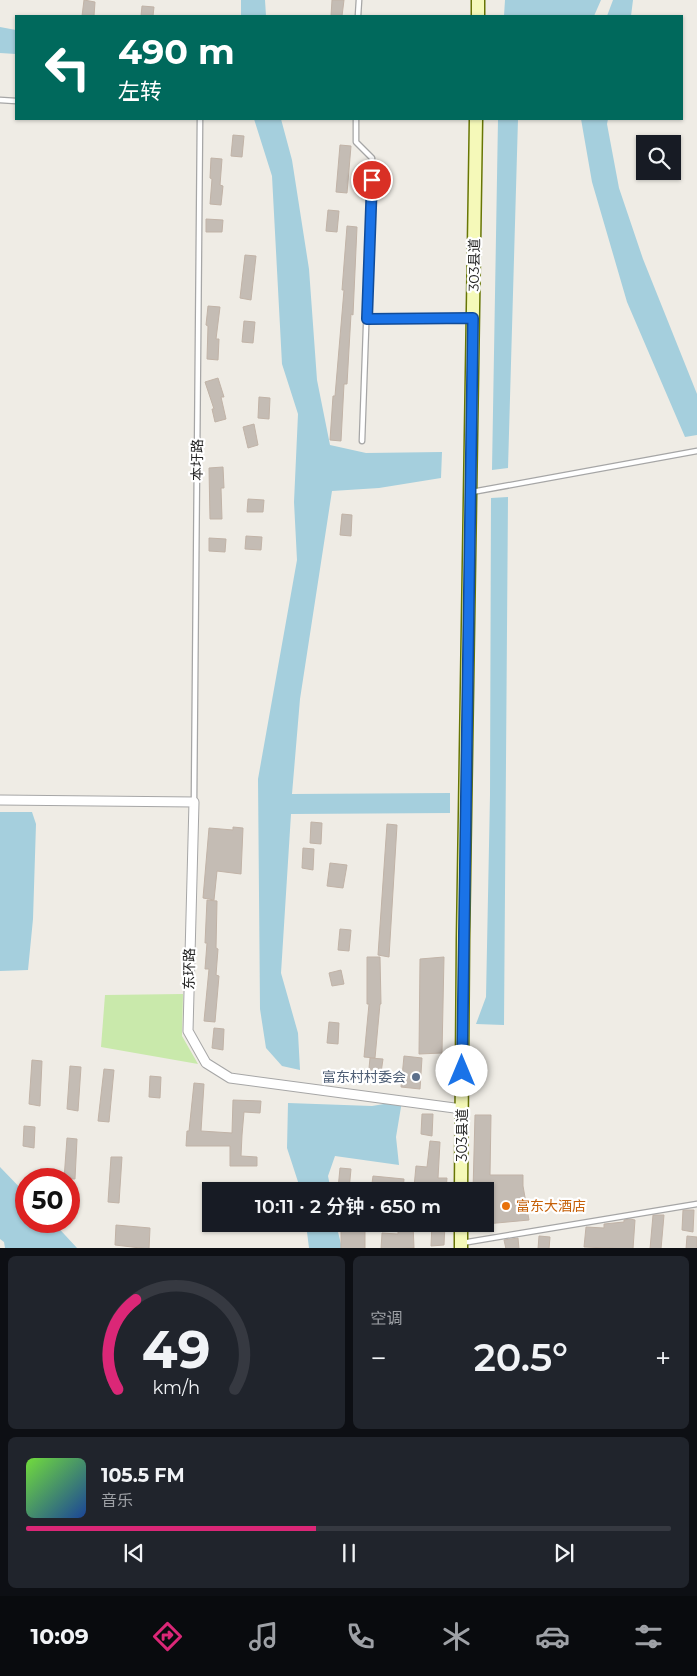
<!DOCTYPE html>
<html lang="zh">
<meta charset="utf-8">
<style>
:root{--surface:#171b24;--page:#20242c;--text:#f1f3f6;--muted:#9ea1a6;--line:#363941;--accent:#db2777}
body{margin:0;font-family:Montserrat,"Noto Sans SC",sans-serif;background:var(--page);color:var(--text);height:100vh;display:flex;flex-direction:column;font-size:19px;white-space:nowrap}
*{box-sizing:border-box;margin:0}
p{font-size:16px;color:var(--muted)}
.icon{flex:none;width:28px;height:28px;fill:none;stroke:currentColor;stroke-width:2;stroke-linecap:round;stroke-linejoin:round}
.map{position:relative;height:1248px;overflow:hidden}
.side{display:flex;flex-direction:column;gap:8px;padding:8px;background:#0d0f14;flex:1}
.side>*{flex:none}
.hud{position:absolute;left:15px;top:15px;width:668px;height:105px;border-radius:0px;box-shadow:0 1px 4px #0004;background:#00695c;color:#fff;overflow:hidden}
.tools{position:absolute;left:636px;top:135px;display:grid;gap:10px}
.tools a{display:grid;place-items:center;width:45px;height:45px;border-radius:0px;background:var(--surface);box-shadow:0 1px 4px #0004;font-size:25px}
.speed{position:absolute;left:15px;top:1168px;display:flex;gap:10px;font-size:25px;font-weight:700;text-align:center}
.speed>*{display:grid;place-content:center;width:65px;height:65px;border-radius:50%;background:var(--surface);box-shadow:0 1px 4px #0004;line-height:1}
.speed .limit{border:8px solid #d22;background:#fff;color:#111}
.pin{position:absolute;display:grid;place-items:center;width:42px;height:42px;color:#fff;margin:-21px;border:2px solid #fff;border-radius:50%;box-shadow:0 1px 5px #0007}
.me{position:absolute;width:55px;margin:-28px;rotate:0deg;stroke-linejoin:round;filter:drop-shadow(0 0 4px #0008)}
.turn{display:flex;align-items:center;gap:18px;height:105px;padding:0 20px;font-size:22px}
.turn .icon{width:65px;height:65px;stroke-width:2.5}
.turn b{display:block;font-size:35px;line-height:42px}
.big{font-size:38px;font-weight:600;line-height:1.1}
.side .tile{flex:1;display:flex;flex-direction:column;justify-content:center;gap:8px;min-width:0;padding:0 18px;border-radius:8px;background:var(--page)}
.side .dial{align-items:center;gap:0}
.dial svg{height:130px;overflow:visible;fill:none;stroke:var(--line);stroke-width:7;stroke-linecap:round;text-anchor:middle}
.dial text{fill:var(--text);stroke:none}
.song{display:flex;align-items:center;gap:15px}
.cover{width:60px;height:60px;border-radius:8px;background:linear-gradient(135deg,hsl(100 70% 55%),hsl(220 70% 35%))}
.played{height:5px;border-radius:2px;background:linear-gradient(90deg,var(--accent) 45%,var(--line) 45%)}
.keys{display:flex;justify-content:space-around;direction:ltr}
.heat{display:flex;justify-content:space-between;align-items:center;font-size:28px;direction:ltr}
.side .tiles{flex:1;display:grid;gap:8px;grid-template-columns:1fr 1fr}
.tile:last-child{grid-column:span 2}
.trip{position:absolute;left:202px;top:1182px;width:292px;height:50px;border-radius:0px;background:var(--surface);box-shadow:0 1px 4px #0004;font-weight:600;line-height:50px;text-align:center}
.tabs{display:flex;height:80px;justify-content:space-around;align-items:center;background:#090b0e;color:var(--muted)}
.tabs .icon{width:35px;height:35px}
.tabs .on{color:var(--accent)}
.tabs b{font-size:22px;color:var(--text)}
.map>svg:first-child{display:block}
.grass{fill:#c9e9ab}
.water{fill:#a5cfdd}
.building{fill:#c4bcb4;stroke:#c1b3a7}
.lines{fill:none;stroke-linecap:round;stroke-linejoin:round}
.service-casing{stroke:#a6a6a6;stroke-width:7}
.minor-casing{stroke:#a6a6a6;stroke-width:11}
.secondary-casing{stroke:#687605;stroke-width:15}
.service{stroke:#fff;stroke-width:4.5}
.minor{stroke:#fff;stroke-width:9}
.secondary{stroke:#f5f9b9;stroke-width:12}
.route-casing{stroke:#114b97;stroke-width:12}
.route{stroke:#1a73e8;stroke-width:9}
.service-dot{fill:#5c6f8a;stroke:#fff;stroke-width:2}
.food-dot{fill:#e8710a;stroke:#fff;stroke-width:2}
.labels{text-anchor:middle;stroke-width:4.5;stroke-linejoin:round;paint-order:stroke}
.street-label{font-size:14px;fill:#1f1f1f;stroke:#fff}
.service-label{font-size:14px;fill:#4e5e75;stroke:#fff;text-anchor:end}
.food-label{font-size:14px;fill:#c56008;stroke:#fff;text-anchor:start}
</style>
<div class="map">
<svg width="697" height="1249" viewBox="0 0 697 1249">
<rect width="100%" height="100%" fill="#efece5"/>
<path class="grass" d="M183 994 182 1036 198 1064 101 1047 105 995Z"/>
<path class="water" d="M241 0H265L266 16H241Z
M505 0H601L594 16H504Z
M613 0H633L631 16H607Z
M0 27 16 30V54L0 53Z
M254 119H281L292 160 309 269 317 380 330 445 366 453 442 452 441 478 379 488 332 491 300 699 292 794 450 793V813L291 814 281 973 298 1033 300 1070 282 1066 266 1048 260 1009 258 779 297 560 294 502 298 414 282 364 272 176Z
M498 119H518L508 468 492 470Z
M581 119H608L607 124 619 188 643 259 697 394V435L685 437 627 302 592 182Z
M508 497 504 1025 476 1024 486 997 490 795 491 498Z
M0 812H32L36 824 33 919 28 970 0 971Z
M402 1101 396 1137 399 1165 335 1156 328 1176 331 1191H301L287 1148 288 1103 372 1106Z
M0 1167 26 1194V1221H52L77 1248H5L4 1242 0 1239Z
M306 1224H336L342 1248H309Z"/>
<path class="building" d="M84 0 95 2 94 16H82Z
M332 0H344L342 16H331Z
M142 6 154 7 153 16H141Z
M233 135 244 136 242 157 231 156Z
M340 145 351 146 347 193 336 192Z
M211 158 222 159 220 185 223 186 221 205 210 204 212 179 210 178Z
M328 210 339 211 337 232 326 231Z
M206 219 223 220 222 232H206Z
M347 226 357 227 353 315 351 314 347 384H344L341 441 330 440 333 396H335L344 290H342Z
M245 255 256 256 251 300 240 298Z
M208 306 220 307 216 339H219L218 360 207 359 208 326 206 325Z
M244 321 255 322 253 343 242 342Z
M218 378 224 397H221L226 419 215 422 212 409H214L205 382Z
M259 397 270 398 269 419 258 418Z
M254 424 258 445 248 448 243 427Z
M223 467 224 488H221L222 519H210L209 468Z
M248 499 264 500 263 512H247Z
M342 514 352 515 351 536 340 535Z
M246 536 262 537 261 550 245 549Z
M209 538 226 539 225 552 209 551Z
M311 822 322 823 321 844 310 843Z
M387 824 397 825 389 957 378 955Z
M233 827 243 828 241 874 217 871 214 900 203 898 209 828 233 830Z
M303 848 314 849 313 870 302 868Z
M330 863 347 865 343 888 327 886Z
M207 900 217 901 216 948 218 949 216 975 219 976 215 1022 204 1021 209 969H205L207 943H205Z
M340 929 351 930 349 951 338 950Z
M367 957H380L381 1004H380L375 1058 364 1057 369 1004H367Z
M444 957 442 1053 419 1054 420 959Z
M341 970 344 984 332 986 329 973Z
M329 1022 339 1023 338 1044 327 1043Z
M214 1028 224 1029 223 1050 212 1048Z
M404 1056 422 1058 420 1089 401 1087Z
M370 1058 383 1059 380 1080 368 1079Z
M32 1060 42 1061 40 1106 29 1104Z
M70 1066 81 1067 78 1111 67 1109Z
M104 1069 114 1070 109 1122 98 1121Z
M150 1076 161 1077 160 1098 149 1097Z
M194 1083 204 1084 201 1131 232 1133 233 1100 261 1101 260 1113 244 1112 242 1135 241 1156 257 1157V1166H230V1146H186L187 1131H189Z
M422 1114H433L432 1136 421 1134Z
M475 1115H491L490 1175H523V1186L529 1220 486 1224V1191H473Z
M24 1126 35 1127 34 1148 23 1146Z
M67 1138 77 1139 75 1179H64Z
M430 1141 440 1142 438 1178H447L446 1191H435V1189L414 1187 416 1166 427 1167Z
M111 1157H122L119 1203 108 1202Z
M340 1168 351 1169 349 1190 338 1189Z
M373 1176 404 1179 403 1191H371Z
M683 1210H694L693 1232 682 1230Z
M653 1215H664L661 1249H650Z
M630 1219 635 1220 633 1249 584 1247 586 1227 604 1228V1224L624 1222V1220Z
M341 1224H365V1249H341Z
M398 1224H413L414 1248 381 1249 382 1233 398 1234Z
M432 1224H445L444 1245 431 1246Z
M116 1225 150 1228 149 1249 115 1245Z
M539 1236 550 1237 549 1249H538Z
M687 1236 697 1237V1249H686Z
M518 1238 519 1249H506L504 1240Z"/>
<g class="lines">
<defs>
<path id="service" d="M358 16 359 0
M0 100 16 101
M356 119V142L372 158 362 441
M367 319 471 318
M472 492 697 451
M194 802 200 119
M462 1243 697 1204"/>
<path id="minor" d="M0 800 194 802 188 1031 206 1063 230 1078 462 1109"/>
<path id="secondary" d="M478 16V0
M461 1191 463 940 476 119
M461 1249V1224"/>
</defs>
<use href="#service" class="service-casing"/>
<use href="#minor" class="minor-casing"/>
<use href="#secondary" class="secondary-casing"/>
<use href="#service" class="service"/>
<use href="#minor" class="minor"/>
<use href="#secondary" class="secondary"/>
</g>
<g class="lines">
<defs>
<path id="route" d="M372 180 367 319 473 318 462 1071"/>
</defs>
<use href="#route" class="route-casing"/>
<use href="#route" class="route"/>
</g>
<circle class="service-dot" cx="416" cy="1077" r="5"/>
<circle class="food-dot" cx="506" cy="1206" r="5"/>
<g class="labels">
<g class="street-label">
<text transform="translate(474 265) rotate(-89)" y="5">303县道</text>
<text transform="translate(197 460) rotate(-89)" y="5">本圩路</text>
<text transform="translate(189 969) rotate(-89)" y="5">东环路</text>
<text transform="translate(462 1135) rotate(-90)" y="5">303县道</text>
</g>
<g class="service-label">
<text x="406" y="1082">富东村村委会</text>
</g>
<g class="food-label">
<text x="516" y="1211">富东大酒店</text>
</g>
</g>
</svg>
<div class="tools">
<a><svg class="icon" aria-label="search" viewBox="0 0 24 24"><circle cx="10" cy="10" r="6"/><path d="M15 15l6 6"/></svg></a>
</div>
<div class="speed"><div class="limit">50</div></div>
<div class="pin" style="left:372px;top:180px;background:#d93025"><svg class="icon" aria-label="arrive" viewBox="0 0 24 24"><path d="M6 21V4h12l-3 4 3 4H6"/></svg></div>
<svg class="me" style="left:462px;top:1071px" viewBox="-20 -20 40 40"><circle r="19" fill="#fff"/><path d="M0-13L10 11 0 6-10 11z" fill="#1a73e8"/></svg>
<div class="trip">10:11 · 2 分钟 · 650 m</div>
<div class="hud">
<div class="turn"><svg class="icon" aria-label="left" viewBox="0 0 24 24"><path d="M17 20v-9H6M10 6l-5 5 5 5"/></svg><div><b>490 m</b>左转</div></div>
</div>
</div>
<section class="side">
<div class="tiles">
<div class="tile dial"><svg viewBox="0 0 100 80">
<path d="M14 69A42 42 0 1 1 86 69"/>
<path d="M14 69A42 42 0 0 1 25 14" stroke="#db2777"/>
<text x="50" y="56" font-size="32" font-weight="700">49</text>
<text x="50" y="72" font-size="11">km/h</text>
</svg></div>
<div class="tile"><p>空调</p>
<div class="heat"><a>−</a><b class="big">20.5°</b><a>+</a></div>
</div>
<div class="tile">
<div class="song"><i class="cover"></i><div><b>105.5 FM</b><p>音乐</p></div></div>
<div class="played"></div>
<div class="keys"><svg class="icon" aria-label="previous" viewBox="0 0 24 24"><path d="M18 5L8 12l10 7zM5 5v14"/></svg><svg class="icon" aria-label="pause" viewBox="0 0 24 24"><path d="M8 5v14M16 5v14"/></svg><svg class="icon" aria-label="next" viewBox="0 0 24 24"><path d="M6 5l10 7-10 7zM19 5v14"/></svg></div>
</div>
</div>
</section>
<nav class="tabs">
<b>10:09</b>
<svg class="icon on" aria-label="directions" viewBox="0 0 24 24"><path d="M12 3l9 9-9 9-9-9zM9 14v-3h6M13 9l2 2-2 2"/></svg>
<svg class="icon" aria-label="music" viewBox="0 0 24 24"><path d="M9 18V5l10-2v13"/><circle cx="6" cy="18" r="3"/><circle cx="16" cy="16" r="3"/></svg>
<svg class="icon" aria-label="phone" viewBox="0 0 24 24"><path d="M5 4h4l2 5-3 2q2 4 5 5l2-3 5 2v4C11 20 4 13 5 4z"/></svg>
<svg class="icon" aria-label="climate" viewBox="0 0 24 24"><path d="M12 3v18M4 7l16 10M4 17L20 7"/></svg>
<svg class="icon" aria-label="car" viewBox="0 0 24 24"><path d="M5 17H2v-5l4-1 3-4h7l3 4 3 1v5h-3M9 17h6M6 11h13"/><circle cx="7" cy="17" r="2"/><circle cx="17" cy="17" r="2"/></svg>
<svg class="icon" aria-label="filters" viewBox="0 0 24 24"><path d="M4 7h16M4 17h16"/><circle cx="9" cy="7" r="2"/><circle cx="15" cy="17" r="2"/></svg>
</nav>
